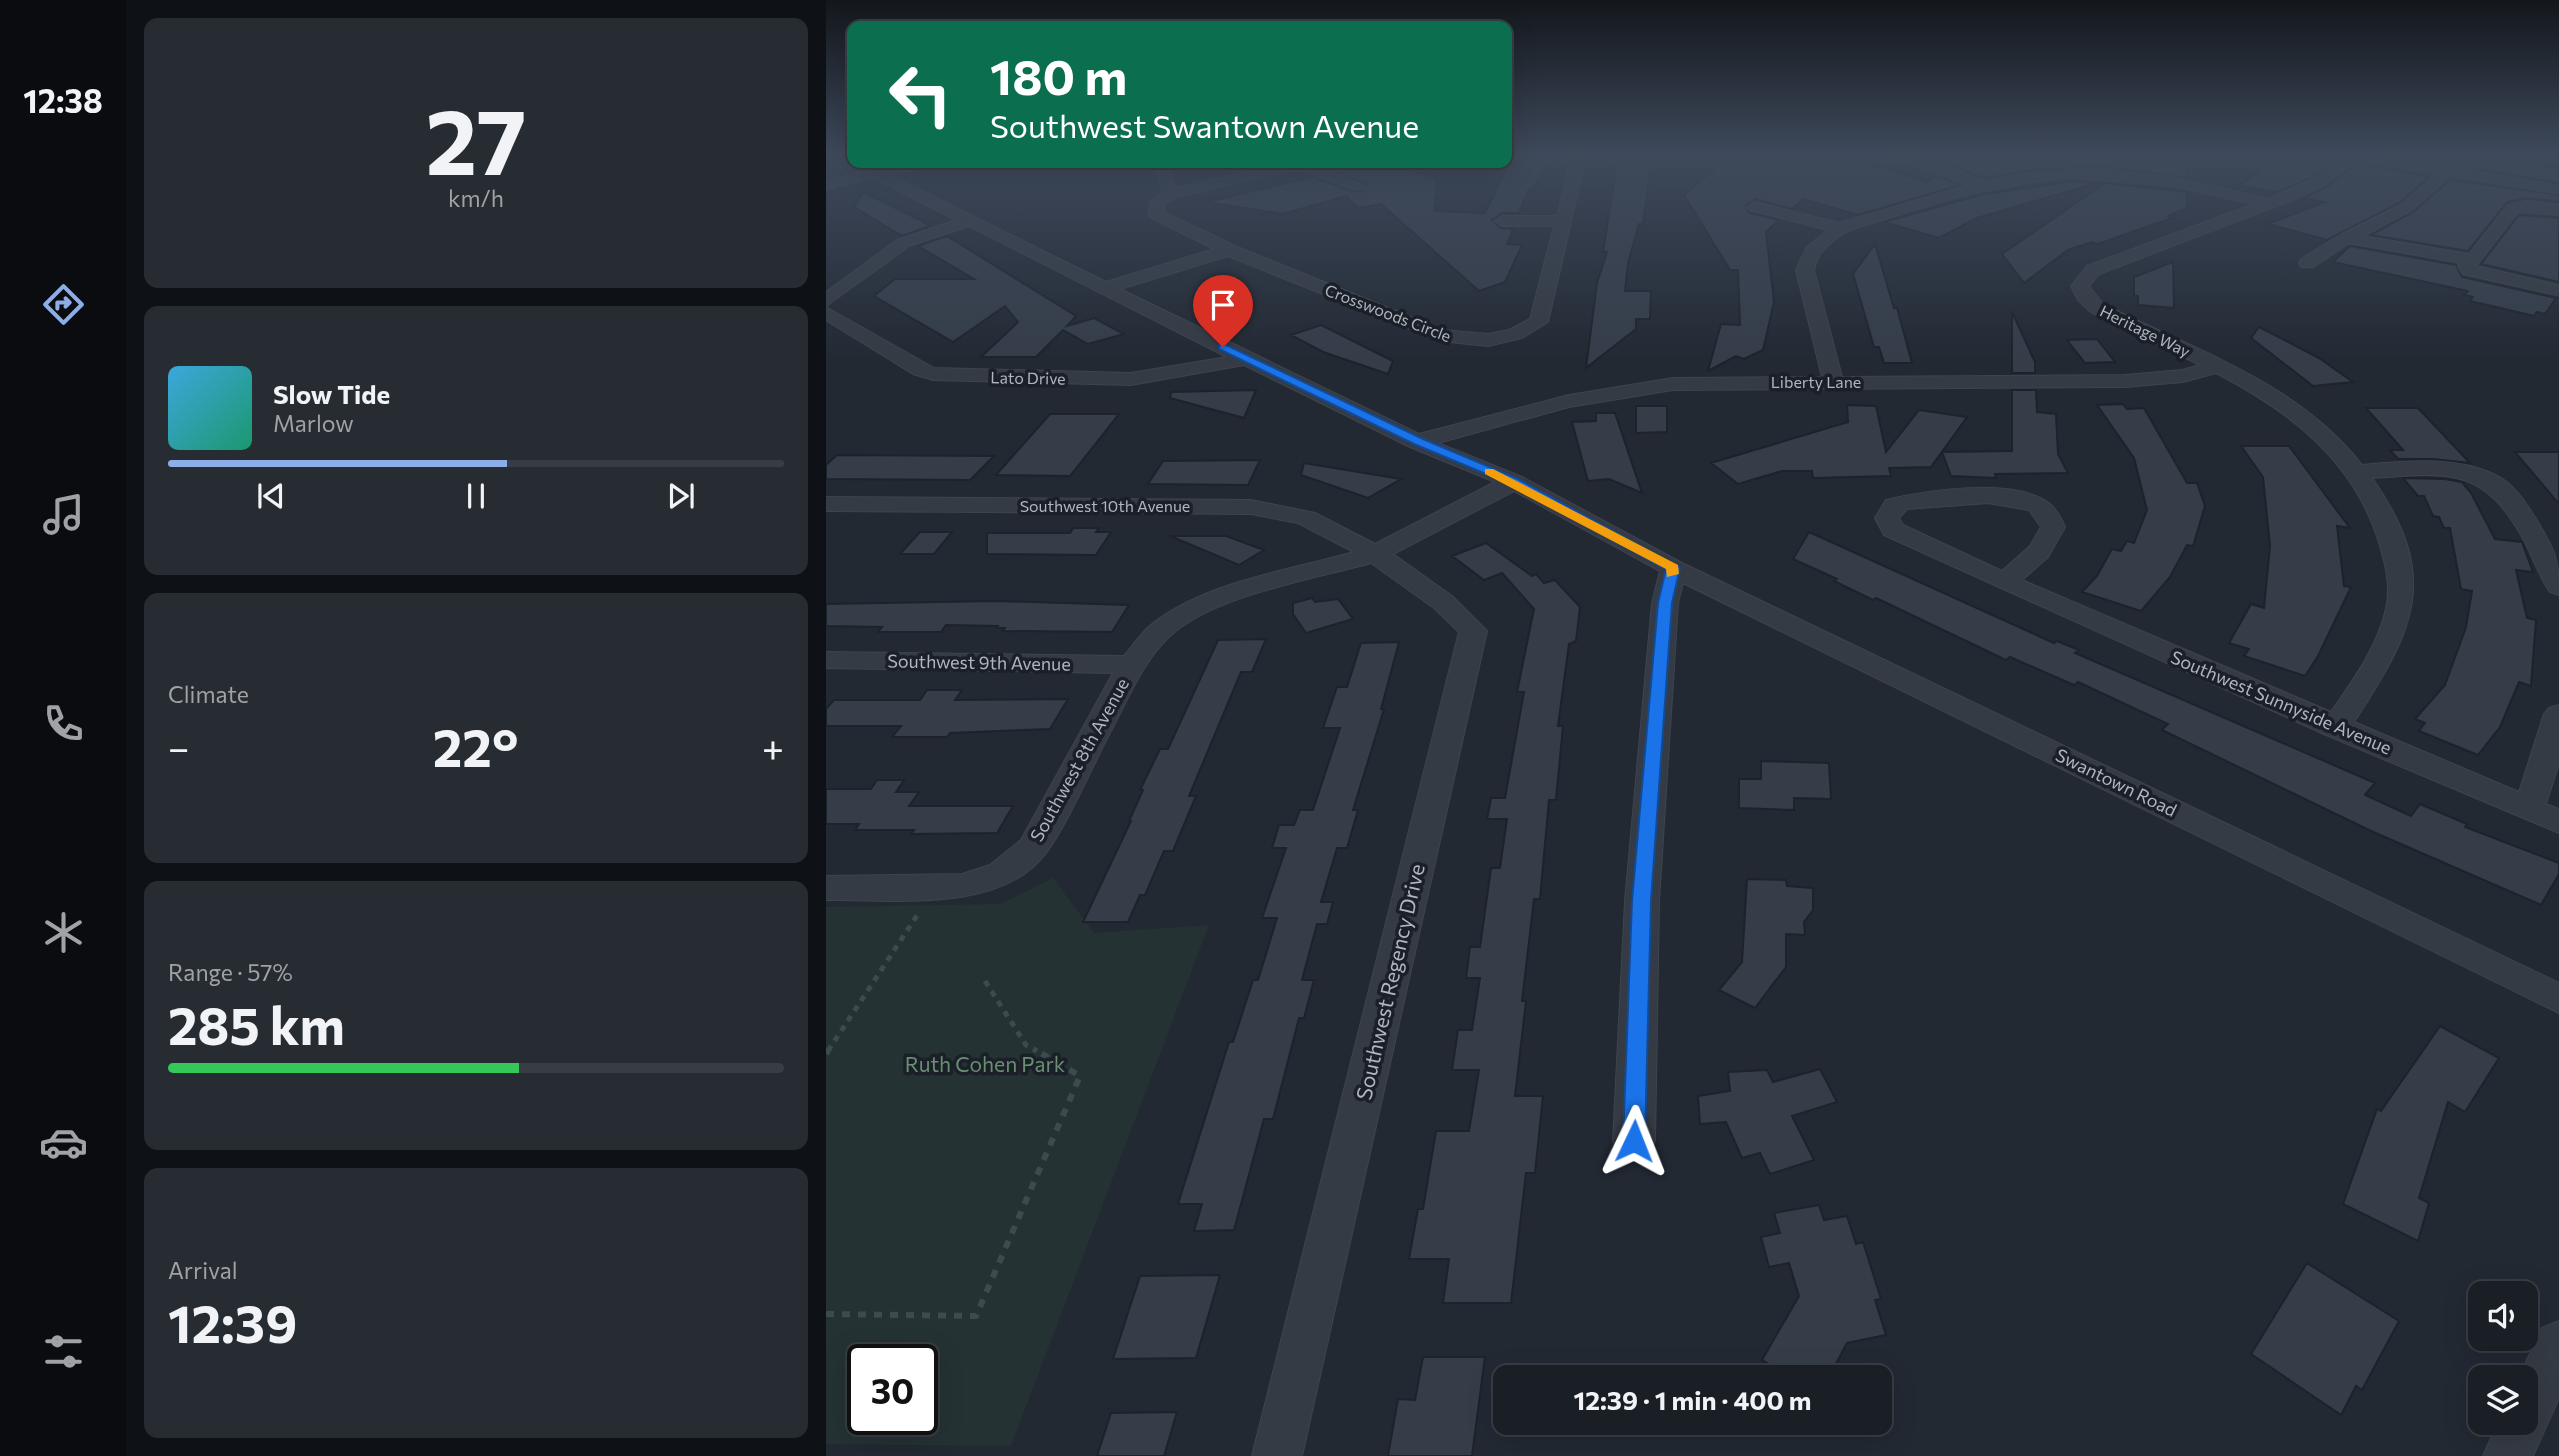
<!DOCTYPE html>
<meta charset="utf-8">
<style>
:root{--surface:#1a1f26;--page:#272c32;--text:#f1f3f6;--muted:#9fa2a7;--line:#383d43;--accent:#8dade8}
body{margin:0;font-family:Commissioner,sans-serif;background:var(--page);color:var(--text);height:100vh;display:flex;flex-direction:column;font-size:26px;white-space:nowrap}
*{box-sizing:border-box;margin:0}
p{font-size:23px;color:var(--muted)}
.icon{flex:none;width:38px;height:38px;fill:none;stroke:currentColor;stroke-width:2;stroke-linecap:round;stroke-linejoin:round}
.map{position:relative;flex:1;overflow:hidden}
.panel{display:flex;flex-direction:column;gap:18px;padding:18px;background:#0e1115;width:700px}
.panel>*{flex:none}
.hud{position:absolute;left:21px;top:21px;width:665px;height:147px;border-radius:14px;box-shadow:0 7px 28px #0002,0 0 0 2px var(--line);background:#0b6e4f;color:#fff;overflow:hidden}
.fabs{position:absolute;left:1642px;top:1281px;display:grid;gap:14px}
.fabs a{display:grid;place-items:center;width:70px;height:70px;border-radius:14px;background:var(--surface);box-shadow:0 7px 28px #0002,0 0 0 2px var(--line);font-size:35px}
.speed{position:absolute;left:21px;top:1344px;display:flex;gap:14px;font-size:35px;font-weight:700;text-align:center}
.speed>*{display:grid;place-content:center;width:91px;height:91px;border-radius:50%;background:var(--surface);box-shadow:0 7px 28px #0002,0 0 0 2px var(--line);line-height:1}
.speed .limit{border:4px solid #111;border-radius:10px;background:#fff;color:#111}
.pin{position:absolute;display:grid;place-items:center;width:60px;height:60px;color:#fff;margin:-72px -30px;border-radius:50% 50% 50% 0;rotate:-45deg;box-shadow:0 0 7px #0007}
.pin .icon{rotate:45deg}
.me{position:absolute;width:77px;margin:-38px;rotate:2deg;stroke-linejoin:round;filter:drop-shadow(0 0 5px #0008)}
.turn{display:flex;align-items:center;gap:24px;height:147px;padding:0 28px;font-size:32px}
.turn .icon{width:91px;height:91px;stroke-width:2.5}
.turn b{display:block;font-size:49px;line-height:60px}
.big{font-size:52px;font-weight:700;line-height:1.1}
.panel .widget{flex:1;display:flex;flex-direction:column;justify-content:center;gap:10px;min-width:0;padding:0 24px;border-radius:14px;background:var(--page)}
.panel .dial{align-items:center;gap:0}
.dial b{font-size:91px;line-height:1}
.song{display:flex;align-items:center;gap:21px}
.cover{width:84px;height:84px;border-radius:10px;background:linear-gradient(135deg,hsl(200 70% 55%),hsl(160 70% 35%))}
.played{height:7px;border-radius:4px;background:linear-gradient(90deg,var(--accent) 55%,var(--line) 55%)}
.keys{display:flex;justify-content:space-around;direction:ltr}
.heat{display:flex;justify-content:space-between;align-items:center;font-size:38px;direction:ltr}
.charge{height:10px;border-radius:5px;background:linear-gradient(90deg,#34c759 57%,var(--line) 0)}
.trip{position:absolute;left:667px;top:1365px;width:399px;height:70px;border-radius:14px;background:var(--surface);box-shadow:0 7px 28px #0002,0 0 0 2px var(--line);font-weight:700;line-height:70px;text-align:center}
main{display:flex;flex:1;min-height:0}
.tabs{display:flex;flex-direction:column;width:126px;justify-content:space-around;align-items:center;background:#0a0c0f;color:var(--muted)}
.tabs .icon{width:49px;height:49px}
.tabs .on{color:var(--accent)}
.tabs b{font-size:32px;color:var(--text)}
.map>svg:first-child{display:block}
.green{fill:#243234;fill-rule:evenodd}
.building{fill:#353d49;stroke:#1d222b;stroke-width:2}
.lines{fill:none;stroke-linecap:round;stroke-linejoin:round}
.minor-casing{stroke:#3e444e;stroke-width:2}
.path-far1{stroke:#3c4b4d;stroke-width:5;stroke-dasharray:6 6;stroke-linecap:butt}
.path{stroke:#3c4b4d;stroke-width:6;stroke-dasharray:8 8;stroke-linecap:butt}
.minor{fill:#353b44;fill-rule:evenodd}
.route{fill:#1a73e8;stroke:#114b97;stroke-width:2}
.slow{fill:#f59e0b}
.labels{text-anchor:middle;stroke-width:7;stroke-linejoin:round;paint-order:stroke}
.far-street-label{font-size:16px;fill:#afb6c1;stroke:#1b2028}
.street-label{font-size:18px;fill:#afb6c1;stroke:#1b2028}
.near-street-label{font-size:21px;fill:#afb6c1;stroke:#1b2028}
.near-park-label{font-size:21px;fill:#6a8e73;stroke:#1b2028}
</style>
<main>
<nav class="tabs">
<b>12:38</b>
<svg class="icon on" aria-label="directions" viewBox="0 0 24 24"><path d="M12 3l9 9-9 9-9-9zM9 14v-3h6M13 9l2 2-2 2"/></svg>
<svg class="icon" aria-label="music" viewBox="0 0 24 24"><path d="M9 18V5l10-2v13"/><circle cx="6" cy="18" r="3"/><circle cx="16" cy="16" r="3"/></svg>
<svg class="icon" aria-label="phone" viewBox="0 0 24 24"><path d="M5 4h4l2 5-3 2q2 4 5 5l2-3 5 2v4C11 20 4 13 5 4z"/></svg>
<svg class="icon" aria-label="climate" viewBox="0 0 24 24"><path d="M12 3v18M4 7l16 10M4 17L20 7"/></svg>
<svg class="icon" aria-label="car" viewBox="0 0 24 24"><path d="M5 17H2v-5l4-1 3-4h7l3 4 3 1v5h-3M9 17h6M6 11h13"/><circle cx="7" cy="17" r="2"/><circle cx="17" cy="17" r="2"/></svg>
<svg class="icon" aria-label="filters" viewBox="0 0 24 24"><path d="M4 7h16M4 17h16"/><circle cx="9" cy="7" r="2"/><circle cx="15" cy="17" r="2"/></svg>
</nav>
<section class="panel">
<div class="widget dial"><b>27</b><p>km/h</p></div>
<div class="widget">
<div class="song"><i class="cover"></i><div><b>Slow Tide</b><p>Marlow</p></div></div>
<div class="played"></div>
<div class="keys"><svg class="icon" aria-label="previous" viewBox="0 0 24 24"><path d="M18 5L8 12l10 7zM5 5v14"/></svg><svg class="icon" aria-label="pause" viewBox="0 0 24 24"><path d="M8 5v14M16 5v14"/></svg><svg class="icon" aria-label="next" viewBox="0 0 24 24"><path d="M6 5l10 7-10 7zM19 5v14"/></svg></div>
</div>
<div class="widget"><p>Climate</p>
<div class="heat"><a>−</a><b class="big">22°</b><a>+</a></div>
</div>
<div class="widget"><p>Range · 57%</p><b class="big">285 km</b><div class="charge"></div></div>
<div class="widget"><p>Arrival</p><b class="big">12:39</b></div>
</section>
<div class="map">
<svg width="1733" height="1456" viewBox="0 0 1733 1456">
<rect width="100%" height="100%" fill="#222933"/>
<path class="green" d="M227 878 268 933 383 925 185 1446 0 1444V907L174 904ZM37 1360H96V1419H37Z"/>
<path class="building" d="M686 156H726L707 189H703L693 213H676L666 220 675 228 687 229 681 244 696 245 679 282 653 291 555 204 532 208 520 196 457 214 380 202 486 177 526 191 537 192 540 184 510 171 540 163H562L611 178 609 211 659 213Z
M792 156H826L817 224H813L802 263 799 291H825L824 319H810V329L760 368 771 283 781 252H777Z
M1129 156 1334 158V161L1360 165 1361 178 1280 167 1213 169 1158 178 1120 164Z
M1467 156H1514L1489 176 1451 192 1413 185 1447 164H1455Z
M1666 156H1718L1717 159H1721L1717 166 1733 168V183L1656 170Z
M900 159 988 166H1005L1011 161 1053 167 1102 182 1109 175 1134 185 1032 215 977 199 966 209 930 199 920 205 923 213 953 220 940 232 948 302 937 350 918 359 910 356 882 371 895 324 914 325 912 270H904L858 195Z
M1532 163 1603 177 1575 202 1501 240 1442 224 1499 202 1478 198 1502 186Z
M1624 180 1733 195V202L1701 198 1681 202 1642 251 1545 235 1587 212Z
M1247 181 1271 183 1151 218 1113 238 1058 222 1154 195Z
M1279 183 1361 192V208L1342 216 1346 218 1272 244 1266 242 1242 250 1198 283 1176 254Z
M37 192 94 220 104 226 76 236 28 207Z
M1693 215 1733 218V282L1655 264Z
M121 236 250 316 241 326 268 318 298 334 262 344 237 330 210 357H155L192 322 179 306 127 342 48 296 69 279H148L92 246Z
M1049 244 1068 308H1071L1086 363H1058L1053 347H1048L1027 274Z
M1524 246 1630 265 1636 277 1730 298 1719 314 1711 312 1708 316 1683 310 1644 301 1647 297 1638 295 1642 291 1507 262Z
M1347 262 1348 308 1312 305V296H1308V277Z
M1186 312 1209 362V373H1186Z
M495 325 567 361 562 374 497 352 465 335Z
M1433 327 1493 358 1527 382 1487 386 1425 338Z
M1271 339 1289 362 1259 363 1241 340Z
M430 390 418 418 344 398 345 392Z
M1186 390H1210L1211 412 1230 414 1232 454 1242 473 1169 474 1170 478 1125 476 1116 452 1186 451Z
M1297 404 1301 409 1318 408 1361 483H1371L1379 506 1367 546 1361 545 1344 577 1315 611 1256 592 1271 576 1286 549 1295 551 1301 541 1308 543 1321 510 1308 458 1271 405Z
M1021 405 1050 406 1060 452 1093 410 1141 417 1105 467 1063 468 1065 476 987 478 986 471H956L912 484 885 463 1022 422Z
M810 406H841V432L810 433Z
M1540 408H1592L1644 463 1607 459H1572L1564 450H1577Z
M770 413H789L816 493 783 479 762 481 746 422 770 421Z
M224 414H293L244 476 170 475Z
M1415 446H1463L1524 528 1511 526 1518 586 1525 587 1492 656 1479 676 1418 656 1423 649 1403 643 1425 604 1438 608 1444 546 1437 477Z
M1689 452H1733V504Z
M11 455 168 456 144 480 0 479V465Z
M434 460 422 485 322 484 337 461Z
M478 463 575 479 542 498 475 475Z
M1577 478 1619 479 1636 482 1645 493 1669 539 1696 542 1707 572 1690 570 1701 618 1710 620 1705 686 1693 682 1674 727 1652 755 1593 731 1599 723 1589 719 1619 685 1640 627 1646 591 1635 589 1624 528H1618L1613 517 1607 516 1598 496H1592Z
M247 528H273L270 532H285L270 555 161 554V533H244Z
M94 532H126L108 554H74Z
M983 532 1228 643 1231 641 1253 650 1249 653 1549 783 1539 795 1585 816 1594 804 1641 824 1639 827 1733 863V874L1715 905 1545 831 1336 730 1342 724 1252 682 1248 685 1184 657 1180 660 1050 598 1047 600 1008 581 1011 579 967 559Z
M344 536H400L438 550 413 565Z
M660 543 706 576 710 574 718 583 729 580 754 607 750 641 743 644 732 726H737L730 800H723L714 899H708L696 1001H700L689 1096H717L709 1173H700L685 1303H617L623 1259H583L592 1209H597L610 1131H643L653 1070H626L632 1030H646L654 978H640L644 947H654L665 868H674L681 819H661L665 798H679L698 692H691L708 609 676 573 658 580 626 556Z
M486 598 489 602 512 599 527 619 480 633 467 614V603Z
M170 601 303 605 286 632 177 631 179 628H171L172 626 120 625 115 632H52L56 627 0 626V604Z
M440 639 426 672H415L363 796H370L347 851H338L319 895H314L302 922H257L305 821H303L317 790H314L334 749H342L392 640Z
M573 642 555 709H558L527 810H532L521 848H511L495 902H507L501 924H491L476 980H488L478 1018H473L447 1119H438L408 1230 368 1231 376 1204H352L403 1042H407L427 980H432L451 918H436L460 848H446L453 825H468L474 810H487L514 728H497L511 687H521L535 643Z
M101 690H136L129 700 242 699 224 729 124 733 121 737H66L75 726H0V709L8 700H94Z
M935 761 1003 763 1005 799 968 798V810L913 808V779H935Z
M51 780H78L70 792H93L83 806H187L171 833 85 834 88 830H29L33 824H0V789H45Z
M921 879 960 880 961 886 987 888V910L978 922 979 935 960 934V967L929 1008 893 990 916 962Z
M1614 1026 1673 1058 1639 1112 1622 1102 1593 1198 1603 1203 1592 1241 1517 1204 1551 1109 1555 1111Z
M994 1069 1011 1102 966 1116 988 1160 944 1174 934 1153 916 1158 900 1122 874 1124 872 1096 904 1091 902 1072 941 1070 947 1082Z
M993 1205 998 1220 1021 1216 1030 1244 1037 1242 1055 1299 1049 1300 1060 1335 1021 1343 1003 1377H966L936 1360 973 1296 963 1263 943 1267 935 1237 954 1233 948 1213Z
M1481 1263 1573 1321 1536 1390 1530 1386 1515 1415 1425 1354Z
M394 1275 370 1358 287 1359 314 1276Z
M597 1357H659L646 1456H562L572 1399 589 1400Z
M351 1412 338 1456H271L285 1413Z"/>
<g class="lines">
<defs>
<path id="minor" d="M729 156H746L758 165 722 322 696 338 662 346 614 341 402 256 294 289 593 434 743 395 847 378 996 377 970 270 981 247 1002 230 924 210 921 207 929 202 1014 223 1142 185 1097 168 1051 159 1049 156 1100 160 1158 181 1213 172 1280 170 1346 177 1442 199 1490 178 1518 156H1556L1619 166 1631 159 1638 163 1633 169 1733 186V192L1728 193 1625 176 1586 210 1537 236 1643 254 1682 205 1701 201 1733 205V215L1692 212 1650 266 1733 285 1731 295 1637 274 1632 266 1635 263 1523 243 1487 267H1475L1473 263 1475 259 1516 234 1576 204 1610 174 1531 160 1500 184 1469 199 1273 274 1263 286 1277 304C1368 350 1471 382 1536 465 1580 461 1635 455 1675 478 1690 487 1701 505 1710 519 1729 550 1733 558 1733 595L1724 592C1714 578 1708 560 1700 544 1659 467 1626 472 1546 478 1616 578 1588 630 1528 722L1693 792 1718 714 1723 708 1733 705V763L1720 804 1733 809V833L1498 734 1058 535 1049 518 1060 500C1101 490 1183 478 1220 501 1229 506 1235 518 1239 527L1222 557 1196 580 1505 712C1527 680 1551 648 1560 609 1565 588 1560 566 1554 546 1530 462 1464 411 1390 373L1357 382 1299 387 847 390 743 407 612 443 696 477 856 563 1733 983V1013L857 583 852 603 833 901 829 1141 823 1153 808 1159 793 1153 787 1141 799 901 826 603 834 571 688 491 567 554 626 596 661 631 476 1456H426L633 632 608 608 545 563C488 579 385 596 343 637 318 660 303 697 287 727 267 764 244 820 220 853 175 914 67 899 0 900V876L136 874 164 865 195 840 287 673 0 668V652L298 656C307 646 315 632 326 624 379 582 464 570 528 552L472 523 425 514 0 511V497L425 500 489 513 549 544 669 482 584 447 418 365 305 385 107 380 87 374 0 320V307L108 368 305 373 401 357 143 226 83 246 0 306V292L71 240 130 220 48 178 0 189V181L36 172 22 163 26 159V163H40L52 169 78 163H103L101 166 64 175 280 282 388 249 324 217 322 214 325 201 337 192 328 163H340L350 188 461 163H485L539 186 537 189H527L472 169 350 197 340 203 338 212 409 246 617 330 662 334 683 330 704 319 728 226H676L668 221 676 216H731L743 167ZM1247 178 1346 186 1428 204 1261 266 1245 286 1252 300 1265 312 1374 365 1356 370 1299 375 1016 377 988 270C991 253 1003 243 1017 234 1030 226 1048 223 1063 218 1124 198 1182 182 1247 178ZM1162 503 1203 510 1215 527 1204 546 1176 571 1077 525 1073 518 1081 509Z
M1733 1321V1398L1707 1456H1657L1672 1423H1699V1377H1693L1716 1328Z"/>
</defs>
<use href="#minor" class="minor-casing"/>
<path class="path-far1" d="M159 981 200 1045 211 1051
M2 1051 92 914"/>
<path class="path" d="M0 1054 3 1049
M0 1314 150 1316 254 1076 208 1049"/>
<use href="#minor" class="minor"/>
</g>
<linearGradient id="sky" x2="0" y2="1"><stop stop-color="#13171c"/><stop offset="0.43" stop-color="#3e495b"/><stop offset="1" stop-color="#3e495b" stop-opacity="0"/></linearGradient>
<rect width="1733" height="360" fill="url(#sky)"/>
<path class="route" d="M393 345H400L597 439 692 479 854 568 846 603 825 901 819 1141 816 1147 808 1150 800 1147 797 1141 806 901 832 603 840 569 684 484 588 444 393 349Z"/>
<path class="slow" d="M659 469H667L852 565 853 574 841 577 840 569 659 474Z"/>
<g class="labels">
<g class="far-street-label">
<text transform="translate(562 313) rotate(21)" y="6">Crosswoods Circle</text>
<text transform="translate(1319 331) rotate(26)" y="6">Heritage Way</text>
<text transform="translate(202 378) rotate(1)" y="6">Lato Drive</text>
<text x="990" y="388">Liberty Lane</text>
<text x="279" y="512">Southwest 10th Avenue</text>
</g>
<g class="street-label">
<text transform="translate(153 663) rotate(1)" y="6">Southwest 9th Avenue</text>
<text transform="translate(1455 703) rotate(23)" y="6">Southwest Sunnyside Avenue</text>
<text transform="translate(254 760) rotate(-61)" y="6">Southwest 8th Avenue</text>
<text transform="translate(1290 783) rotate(26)" y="6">Swantown Road</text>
</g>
<g class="near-street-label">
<text transform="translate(565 982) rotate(-77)" y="7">Southwest Regency Drive</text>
</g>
<g class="near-park-label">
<text x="159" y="1072">Ruth Cohen Park</text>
</g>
</g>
</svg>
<div class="fabs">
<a><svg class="icon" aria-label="sound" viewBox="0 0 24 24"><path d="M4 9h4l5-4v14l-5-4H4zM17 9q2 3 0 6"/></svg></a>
<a><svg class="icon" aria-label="layers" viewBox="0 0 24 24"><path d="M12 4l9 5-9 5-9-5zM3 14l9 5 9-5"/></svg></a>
</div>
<div class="speed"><div class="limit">30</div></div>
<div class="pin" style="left:397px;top:347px;background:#d93025"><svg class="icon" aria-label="arrive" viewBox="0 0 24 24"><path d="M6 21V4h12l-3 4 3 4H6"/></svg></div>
<svg class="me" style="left:808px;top:1141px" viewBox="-20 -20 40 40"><path d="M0-17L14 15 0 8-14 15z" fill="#1a73e8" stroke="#fff" stroke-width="4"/></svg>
<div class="trip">12:39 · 1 min · 400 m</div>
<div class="hud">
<div class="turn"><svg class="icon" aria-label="left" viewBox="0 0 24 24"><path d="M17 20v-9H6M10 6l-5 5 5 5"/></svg><div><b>180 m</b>Southwest Swantown Avenue</div></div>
</div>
</div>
</main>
